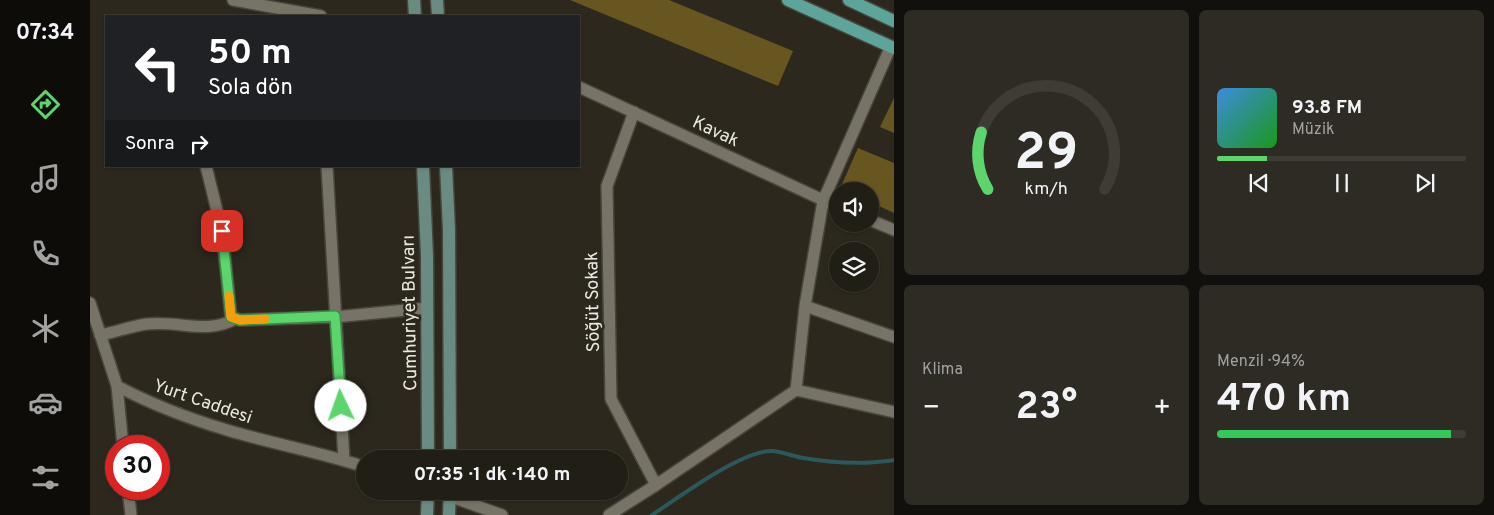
<!DOCTYPE html>
<html lang="tr">
<meta charset="utf-8">
<style>
:root{--surface:#211e16;--page:#2d2b23;--text:#f1f3f6;--muted:#a2a2a1;--line:#3e3c35;--accent:#5dd56d}
body{margin:0;font-family:Overpass,sans-serif;background:var(--page);color:var(--text);height:100vh;display:flex;flex-direction:column;font-size:19px;white-space:nowrap}
*{box-sizing:border-box;margin:0}
p{font-size:16px;color:var(--muted)}
.icon{flex:none;width:28px;height:28px;fill:none;stroke:currentColor;stroke-width:2;stroke-linecap:round;stroke-linejoin:round}
.map{position:relative;flex:1;overflow:hidden}
.details{display:flex;flex-direction:column;gap:10px;padding:10px;background:#12100c;width:600px}
.details>*{flex:none}
.hud{position:absolute;left:15px;top:15px;width:475px;height:152px;border-radius:0px;box-shadow:0 1px 4px #0004,0 0 0 1px var(--line);background:#202124;color:#fff;overflow:hidden}
.fabs{position:absolute;left:739px;top:182px;display:grid;gap:10px}
.fabs a{display:grid;place-items:center;width:50px;height:50px;border-radius:50%;background:var(--surface);box-shadow:0 1px 4px #0004,0 0 0 1px var(--line);font-size:25px}
.speed{position:absolute;left:15px;top:435px;display:flex;gap:10px;font-size:25px;font-weight:700;text-align:center}
.speed>*{display:grid;place-content:center;width:65px;height:65px;border-radius:50%;background:var(--surface);box-shadow:0 1px 4px #0004,0 0 0 1px var(--line);line-height:1}
.speed .limit{border:8px solid #d22;background:#fff;color:#111}
.pin{position:absolute;display:grid;place-items:center;width:42px;height:42px;color:#fff;margin:-21px;border-radius:10px;box-shadow:0 2px 8px #0006}
.me{position:absolute;width:55px;margin:-28px;rotate:357deg;stroke-linejoin:round;filter:drop-shadow(0 0 4px #0008)}
.turn{display:flex;align-items:center;gap:18px;height:105px;padding:0 20px;font-size:22px}
.turn .icon{width:65px;height:65px;stroke-width:2.5}
.turn b{display:block;font-size:35px;line-height:42px}
.then{display:flex;align-items:center;height:48px;padding:0 20px;background:#0003;gap:10px;font-size:19px}
.big{font-size:38px;font-weight:700;line-height:1.1}
.details .card{flex:1;display:flex;flex-direction:column;justify-content:center;gap:8px;min-width:0;padding:0 18px;border-radius:8px;background:var(--page)}
.details .dial{align-items:center;gap:0}
.dial svg{height:130px;overflow:visible;fill:none;stroke:var(--line);stroke-width:7;stroke-linecap:round;text-anchor:middle}
.dial text{fill:var(--text);stroke:none}
.song{display:flex;align-items:center;gap:15px}
.cover{width:60px;height:60px;border-radius:8px;background:linear-gradient(135deg,hsl(210 70% 55%),hsl(120 70% 35%))}
.played{height:5px;border-radius:2px;background:linear-gradient(90deg,var(--accent) 20%,var(--line) 20%)}
.keys{display:flex;justify-content:space-around;direction:ltr}
.heat{display:flex;justify-content:space-between;align-items:center;font-size:28px;direction:ltr}
.charge{height:8px;border-radius:4px;background:linear-gradient(90deg,#34c759 94%,var(--line) 0)}
.details .tiles{flex:1;display:grid;gap:10px;grid-template-columns:repeat(2,1fr)}
.trip{position:absolute;left:266px;top:450px;width:272px;height:50px;border-radius:25px;background:var(--surface);box-shadow:0 1px 4px #0004,0 0 0 1px var(--line);font-weight:700;line-height:50px;text-align:center}
main{display:flex;flex:1;min-height:0}
.tabs{display:flex;flex-direction:column;width:90px;justify-content:space-around;align-items:center;background:#0d0c09;color:var(--muted)}
.tabs .icon{width:35px;height:35px}
.tabs .selected{color:var(--accent)}
.tabs b{font-size:22px;color:var(--text)}
.map>svg:first-child{display:block}
.lines{fill:none;stroke-linecap:round;stroke-linejoin:round}
.stream{stroke:#2a585b;stroke-width:4}
.building{fill:#675620}
.street-casing{stroke:#47453c;stroke-width:14}
.secondary-casing{stroke:#47453c;stroke-width:15}
.primary-casing{stroke:#47453c;stroke-width:15}
.street{stroke:#777367;stroke-width:11}
.secondary{stroke:#6a8b81;stroke-width:12}
.primary{stroke:#5da49b;stroke-width:12}
.route-casing{stroke:#3c8a47;stroke-width:12}
.route{stroke:#5dd56d;stroke-width:9}
.slow{stroke:#f59e0b;stroke-width:9}
.labels{text-anchor:middle;stroke-width:5;stroke-linejoin:round;paint-order:stroke}
.street-label{font-size:18px;fill:#eae8e1;stroke:#2c281e}
</style>
<main>
<nav class="tabs">
<b>07:34</b>
<svg class="icon selected" aria-label="directions" viewBox="0 0 24 24"><path d="M12 3l9 9-9 9-9-9zM9 14v-3h6M13 9l2 2-2 2"/></svg>
<svg class="icon" aria-label="music" viewBox="0 0 24 24"><path d="M9 18V5l10-2v13"/><circle cx="6" cy="18" r="3"/><circle cx="16" cy="16" r="3"/></svg>
<svg class="icon" aria-label="phone" viewBox="0 0 24 24"><path d="M5 4h4l2 5-3 2q2 4 5 5l2-3 5 2v4C11 20 4 13 5 4z"/></svg>
<svg class="icon" aria-label="climate" viewBox="0 0 24 24"><path d="M12 3v18M4 7l16 10M4 17L20 7"/></svg>
<svg class="icon" aria-label="car" viewBox="0 0 24 24"><path d="M5 17H2v-5l4-1 3-4h7l3 4 3 1v5h-3M9 17h6M6 11h13"/><circle cx="7" cy="17" r="2"/><circle cx="17" cy="17" r="2"/></svg>
<svg class="icon" aria-label="filters" viewBox="0 0 24 24"><path d="M4 7h16M4 17h16"/><circle cx="9" cy="7" r="2"/><circle cx="15" cy="17" r="2"/></svg>
</nav>
<div class="map">
<svg width="804" height="515" viewBox="0 0 804 515">
<rect width="100%" height="100%" fill="#2c281e"/>
<g class="lines">
<path class="stream" d="M562 515C588 498 653 449 683 451 693 452 703 456 713 458 743 463 774 465 804 460"/>
</g>
<path class="building" d="M480 0H579L703 51 688 86Z
M804 98V133L790 127Z
M768 148 804 163V213L780 202V191H749Z"/>
<g class="lines">
<defs>
<path id="street" d="M143 0 231 16
M489 87 748 207
M544 112 517 186 521 399 566 485
M116 166 132 231 141 317 150 320 245 317 337 308
M237 166 254 460
M780 220 804 230
M0 303 27 386C61 404 100 419 137 430 183 444 230 452 275 467
M715 306 804 337
M10 335C26 332 41 326 57 324 87 320 117 335 145 319
M27 386 33 446
M706 390 715 306 733 201 801 46
M706 390 804 412
M38 489 41 515
M345 491 412 515
M519 515 566 485 706 390"/>
<path id="secondary" d="M324 0 325 16
M347 0 348 16
M333 166 337 256 338 459
M356 166 359 230 360 459
M337 515 338 491
M359 515 360 491"/>
<path id="primary" d="M698 0 804 48
M759 0 804 21"/>
</defs>
<use href="#street" class="street-casing"/>
<use href="#secondary" class="secondary-casing"/>
<use href="#primary" class="primary-casing"/>
<use href="#street" class="street"/>
<use href="#secondary" class="secondary"/>
<use href="#primary" class="primary"/>
</g>
<g class="lines">
<defs>
<path id="route" d="M132 231 141 317 150 320 245 316 251 406"/>
</defs>
<use href="#route" class="route-casing"/>
<use href="#route" class="route"/>
<path class="slow" d="M139 296 141 317 150 320 175 319"/>
</g>
<g class="labels">
<g class="street-label">
<text transform="translate(626 131) rotate(25)" y="6">Kavak</text>
<text transform="translate(502 302) rotate(-91)" y="6">Söğüt Sokak</text>
<text transform="translate(319 313) rotate(-91)" y="6">Cumhuriyet Bulvarı</text>
<text transform="translate(113 401) rotate(19)" y="6">Yurt Caddesi</text>
</g>
</g>
</svg>
<div class="fabs">
<a><svg class="icon" aria-label="sound" viewBox="0 0 24 24"><path d="M4 9h4l5-4v14l-5-4H4zM17 9q2 3 0 6"/></svg></a>
<a><svg class="icon" aria-label="layers" viewBox="0 0 24 24"><path d="M12 4l9 5-9 5-9-5zM3 14l9 5 9-5"/></svg></a>
</div>
<div class="speed"><div class="limit">30</div></div>
<div class="pin" style="left:132px;top:231px;background:#d93025"><svg class="icon" aria-label="arrive" viewBox="0 0 24 24"><path d="M6 21V4h12l-3 4 3 4H6"/></svg></div>
<svg class="me" style="left:251px;top:406px" viewBox="-20 -20 40 40"><circle r="19" fill="#fff"/><path d="M0-13L10 11 0 6-10 11z" fill="#5dd56d"/></svg>
<div class="trip">07:35 · 1 dk · 140 m</div>
<div class="hud">
<div class="turn"><svg class="icon" aria-label="left" viewBox="0 0 24 24"><path d="M17 20v-9H6M10 6l-5 5 5 5"/></svg><div><b>50 m</b>Sola dön</div></div>
<div class="then">Sonra<svg class="icon" aria-label="right" viewBox="0 0 24 24"><path d="M7 20v-9h11M14 6l5 5-5 5"/></svg></div>
</div>
</div>
<section class="details">
<div class="tiles">
<div class="card dial"><svg viewBox="0 0 100 80">
<path d="M14 69A42 42 0 1 1 86 69"/>
<path d="M14 69A42 42 0 0 1 10 34" stroke="#5dd56d"/>
<text x="50" y="56" font-size="32" font-weight="700">29</text>
<text x="50" y="72" font-size="11">km/h</text>
</svg></div>
<div class="card">
<div class="song"><i class="cover"></i><div><b>93.8 FM</b><p>Müzik</p></div></div>
<div class="played"></div>
<div class="keys"><svg class="icon" aria-label="previous" viewBox="0 0 24 24"><path d="M18 5L8 12l10 7zM5 5v14"/></svg><svg class="icon" aria-label="pause" viewBox="0 0 24 24"><path d="M8 5v14M16 5v14"/></svg><svg class="icon" aria-label="next" viewBox="0 0 24 24"><path d="M6 5l10 7-10 7zM19 5v14"/></svg></div>
</div>
<div class="card"><p>Klima</p>
<div class="heat"><a>−</a><b class="big">23°</b><a>+</a></div>
</div>
<div class="card"><p>Menzil · 94%</p><b class="big">470 km</b><div class="charge"></div></div>
</div>
</section>
</main>
